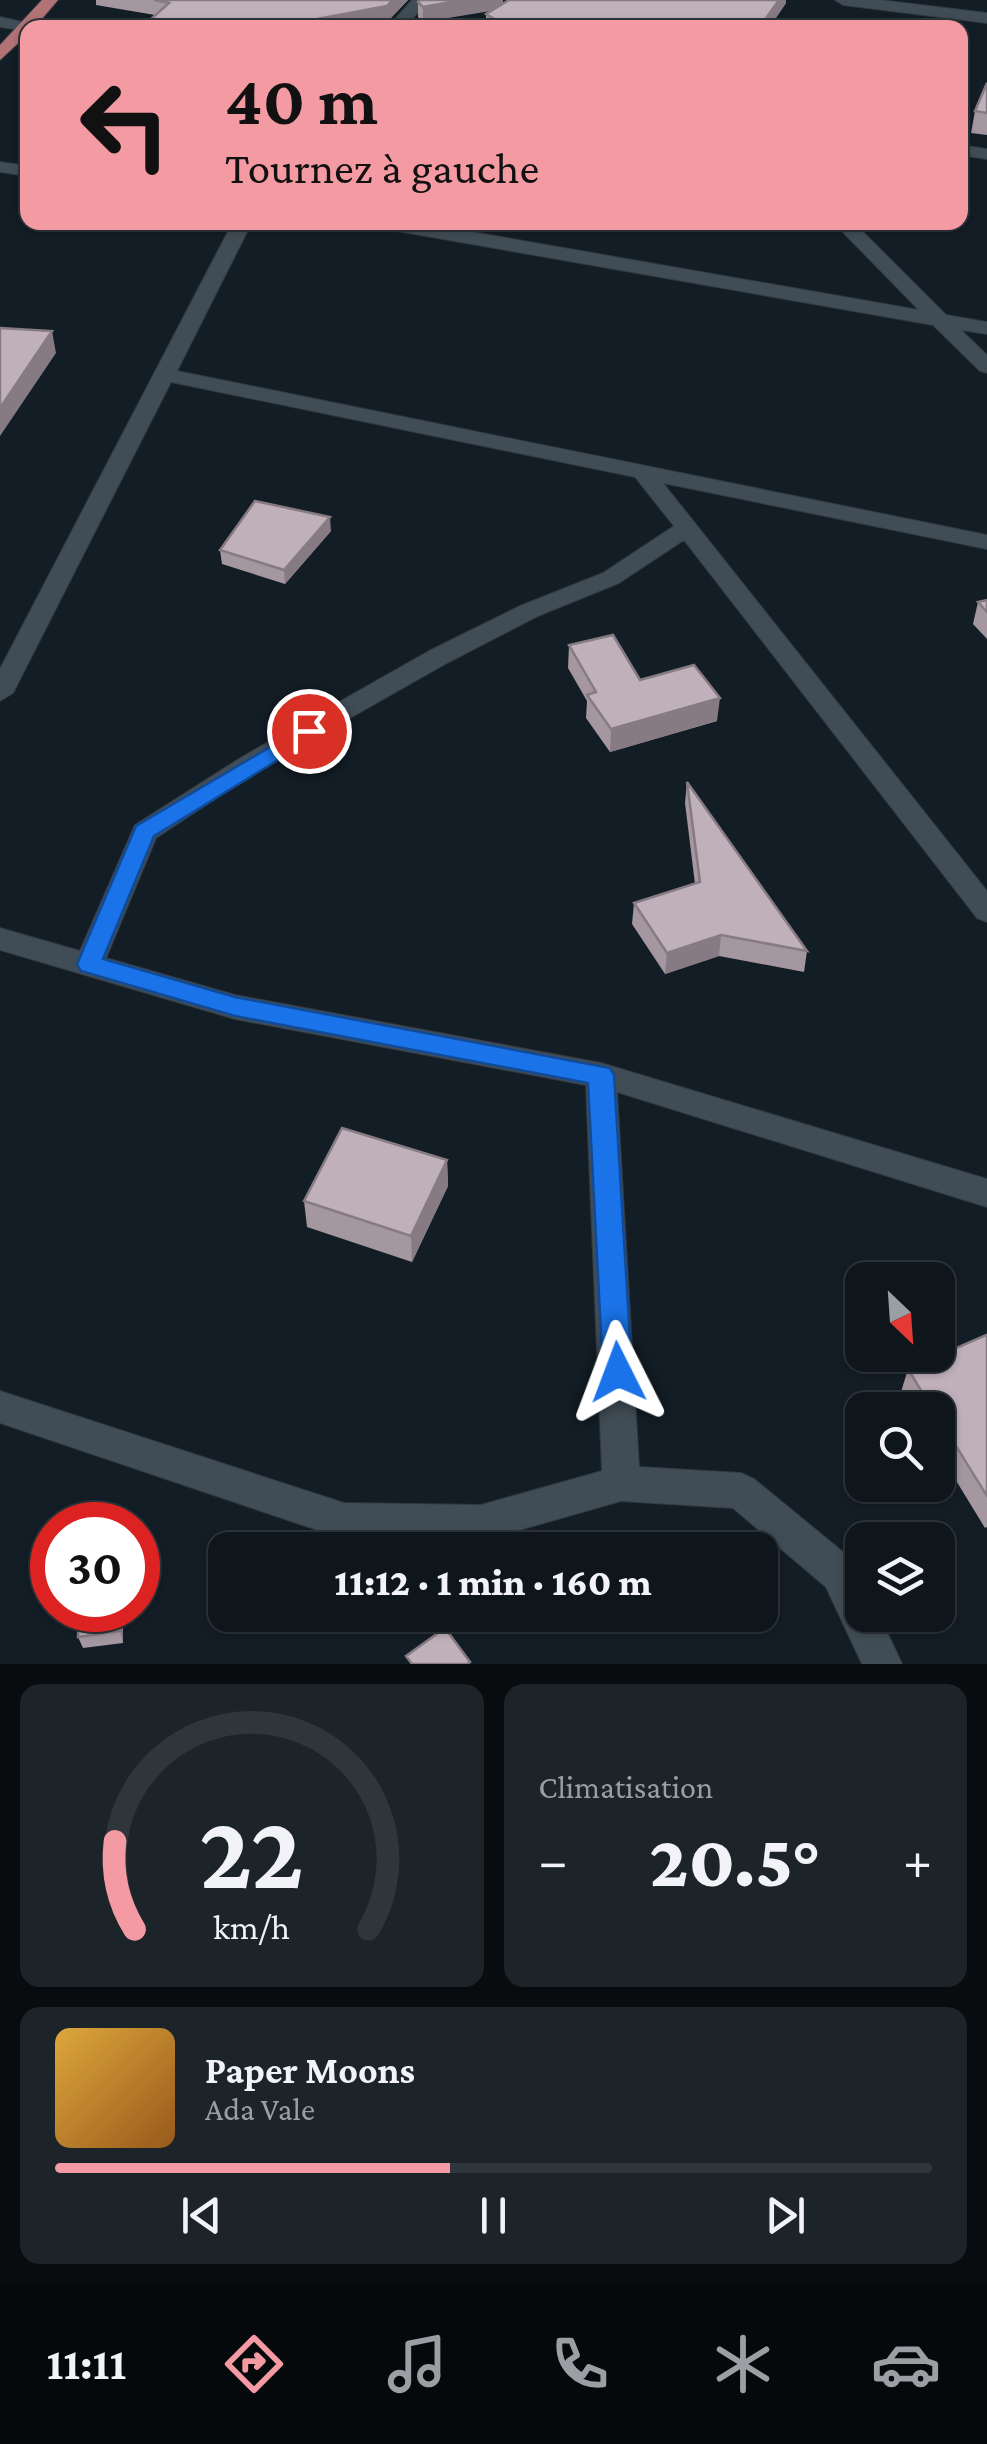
<!DOCTYPE html>
<html lang="fr">
<meta charset="utf-8">
<style>
:root{--surface:#0e161c;--page:#1c2329;--text:#f1f3f6;--muted:#9b9fa3;--line:#2e353b;--accent:#f49aa3}
body{margin:0;font-family:"Crimson Pro",serif;background:var(--page);color:var(--text);height:100vh;display:flex;flex-direction:column;font-size:38px;white-space:nowrap}
*{box-sizing:border-box;margin:0}
p{font-size:32px;color:var(--muted)}
.icon{flex:none;width:55px;height:55px;fill:none;stroke:currentColor;stroke-width:2;stroke-linecap:round;stroke-linejoin:round}
.map{position:relative;height:1664px;overflow:hidden}
.drawer{display:flex;flex-direction:column;gap:20px;padding:20px;background:#080c0f;flex:1}
.drawer>*{flex:none}
.hud{position:absolute;left:20px;top:20px;width:948px;height:210px;border-radius:20px;box-shadow:0 2px 8px #0004,0 0 0 2px var(--line);background:#f49aa3;color:#111;overflow:hidden}
.needle{width:65px;rotate:155deg}
.fabs{position:absolute;left:845px;top:1262px;display:grid;gap:20px}
.fabs a{display:grid;place-items:center;width:110px;height:110px;border-radius:20px;background:var(--surface);box-shadow:0 2px 8px #0004,0 0 0 2px var(--line);font-size:50px}
.speed{position:absolute;left:30px;top:1502px;display:flex;gap:20px;font-size:50px;font-weight:700;text-align:center}
.speed>*{display:grid;place-content:center;width:130px;height:130px;border-radius:50%;background:var(--surface);box-shadow:0 2px 8px #0004,0 0 0 2px var(--line);line-height:1}
.speed .limit{border:15px solid #d22;background:#fff;color:#111}
.pin{position:absolute;display:grid;place-items:center;width:85px;height:85px;color:#fff;margin:-42px;border:5px solid #fff;border-radius:50%;box-shadow:0 2px 10px #0007}
.me{position:absolute;width:110px;margin:-55px;rotate:357deg;stroke-linejoin:round;filter:drop-shadow(0 0 8px #0008)}
.turn{display:flex;align-items:center;gap:35px;height:210px;padding:0 40px;font-size:45px}
.turn .icon{width:130px;height:130px;stroke-width:2.5}
.turn b{display:block;font-size:70px;line-height:85px}
.big{font-size:75px;font-weight:800;line-height:1.1}
.drawer .widget{flex:1;display:flex;flex-direction:column;justify-content:center;gap:15px;min-width:0;padding:0 35px;border-radius:20px;background:var(--page)}
.drawer .dial{align-items:center;gap:0}
.dial svg{height:260px;overflow:visible;fill:none;stroke:var(--line);stroke-width:7;stroke-linecap:round;text-anchor:middle}
.dial text{fill:var(--text);stroke:none}
.song{display:flex;align-items:center;gap:30px}
.cover{width:120px;height:120px;border-radius:15px;background:linear-gradient(135deg,hsl(40 70% 55%),hsl(30 70% 35%))}
.played{height:10px;border-radius:5px;background:linear-gradient(90deg,var(--accent) 45%,var(--line) 45%)}
.keys{display:flex;justify-content:space-around;direction:ltr}
.heat{display:flex;justify-content:space-between;align-items:center;font-size:55px;direction:ltr}
.drawer .tiles{flex:1;display:grid;gap:20px;grid-template-columns:1fr 1fr}
.widget:last-child{grid-column:span 2}
.trip{position:absolute;left:208px;top:1532px;width:570px;height:100px;border-radius:20px;background:var(--surface);box-shadow:0 2px 8px #0004,0 0 0 2px var(--line);font-weight:800;line-height:100px;text-align:center}
.tabs{display:flex;height:160px;justify-content:space-around;align-items:center;background:#06090b;color:var(--muted)}
.tabs .icon{width:70px;height:70px}
.tabs .current{color:var(--accent)}
.tabs b{font-size:45px;color:var(--text)}
.map>svg:first-child{display:block}
.lines{fill:none;stroke-linecap:round;stroke-linejoin:round}
.minor-casing{stroke:#32383e;stroke-width:2}
.primary-casing{stroke:#32383e;stroke-width:2}
.minor{fill:#414d56;fill-rule:evenodd}
.primary{fill:#b17376;fill-rule:evenodd}
.wall{fill:#a4979f}
.shaded-wall{fill:#867b82}
.building{fill:#bfb0b9;stroke:#867b82;stroke-width:2.5}
.route{fill:#1a73e8;stroke:#114b97;stroke-width:2.5}
</style>
<div class="map">
<svg width="987" height="1664" viewBox="0 0 987 1664">
<rect width="100%" height="100%" fill="#131d26"/>
<g class="lines">
<defs>
<path id="minor" d="M412 0H429L404 28H387Z
M835 0H880L987 13V23L843 5Z
M0 17 50 28H28V31L0 27Z
M960 145 987 149V159L960 155Z
M0 162 28 166V176L0 172Z
M233 222H252L177 371 987 535V549L663 483 987 891V922L977 918 684 540 619 583 538 616 447 663 260 769 156 838 106 958 235 995 601 1063 987 1179V1207L617 1092 639 1467 741 1473 754 1479 854 1561 862 1580V1615H879L902 1664H862L826 1587 733 1508 621 1501 481 1541 344 1539 0 1423V1391L344 1503 481 1505 602 1471 586 1085 235 1019 0 950V928L80 951 135 825 242 757 429 651 520 606 603 573 674 526 635 477 171 382 13 693 0 701V669Z
M371 222H415L919 310 833 222H853L946 315 987 322V334L961 330 987 355V373L980 371 933 325 380 228Z"/>
<path id="primary" d="M42 0H58L34 28H28V34L0 60V45Z"/>
</defs>
<use href="#minor" class="minor-casing"/>
<use href="#primary" class="primary-casing"/>
<use href="#minor" class="minor"/>
<use href="#primary" class="primary"/>
</g>
<path class="wall" d="M96 0H408L388 21 356 28H151L150 20 155 15 96 5Z
M503 0V4L509 0H786V3L769 28H486V14L492 10 423 22 418 17V2Z
M987 83V135L971 133 975 111Z
M331 531 285 584 222 564 220 550Z
M987 600V639L973 624 978 602Z
M569 645 640 680 717 721 610 752 586 718 587 701 568 668Z
M687 782 807 951 804 972 719 956 665 974 632 924 634 903 695 884 685 803Z
M447 1160 448 1186 412 1262 307 1227 304 1201Z
M987 1337V1527L985 1528 938 1451V1410H912L901 1392 908 1369Z
M79 1610H123V1643L83 1648 78 1637Z"/>
<path class="shaded-wall" d="M393 0H408L388 21 356 28H307L306 21Z
M462 0H503V9L423 22V7Z
M779 0H786V3L769 28H759Z
M52 331 56 353 0 436V408Z
M330 517 331 531 285 584 284 570Z
M720 698 717 721 610 752 611 729Z
M721 935 719 956 665 974 667 953Z
M447 1160 448 1186 412 1262 411 1236Z
M120 1610H123V1643L120 1631Z"/>
<path class="building" d="M154 0H393L387 6 306 21 313 28H154L161 21 150 20 169 3Z
M420 0H462L423 7 418 2Z
M509 0H779L759 28H509L486 14Z
M987 83V113L975 111Z
M0 328 52 331 0 408Z
M255 501 330 517 284 570 220 550Z
M987 600V612L978 602Z
M613 635 640 680 694 665 720 698 611 729 587 695 596 692 569 645Z
M687 782 807 951 721 935 667 953 634 903 700 882Z
M342 1128 447 1160 411 1236 304 1201Z
M986 1335 987 1337V1496L938 1417V1410H933L908 1369Z
M79 1610H120V1631L78 1637Z
M445 1628 470 1662 467 1664H412L406 1656Z"/>
<path class="route" d="M309 724 320 731 317 736 154 836 103 959 235 997 610 1068 614 1075 632 1372 628 1381 618 1385 607 1381 603 1372 588 1083 235 1016 81 971 77 964 136 826Z"/>
</svg>
<div class="fabs">
<a><svg class="needle" viewBox="-14 -14 28 28"><path d="M0-13l5 13h-10z" fill="#e53935"/><path d="M0 13l5-13h-10z" fill="#9b9fa3"/></svg></a>
<a><svg class="icon" aria-label="search" viewBox="0 0 24 24"><circle cx="10" cy="10" r="6"/><path d="M15 15l6 6"/></svg></a>
<a><svg class="icon" aria-label="layers" viewBox="0 0 24 24"><path d="M12 4l9 5-9 5-9-5zM3 14l9 5 9-5"/></svg></a>
</div>
<div class="speed"><div class="limit">30</div></div>
<div class="pin" style="left:309px;top:731px;background:#d93025"><svg class="icon" aria-label="arrive" viewBox="0 0 24 24"><path d="M6 21V4h12l-3 4 3 4H6"/></svg></div>
<svg class="me" style="left:618px;top:1372px" viewBox="-20 -20 40 40"><path d="M0-17L14 15 0 8-14 15z" fill="#1a73e8" stroke="#fff" stroke-width="4"/></svg>
<div class="trip">11:12 · 1 min · 160 m</div>
<div class="hud">
<div class="turn"><svg class="icon" aria-label="left" viewBox="0 0 24 24"><path d="M17 20v-9H6M10 6l-5 5 5 5"/></svg><div><b>40 m</b>Tournez à gauche</div></div>
</div>
</div>
<section class="drawer">
<div class="tiles">
<div class="widget dial"><svg viewBox="0 0 100 80">
<path d="M14 69A42 42 0 1 1 86 69"/>
<path d="M14 69A42 42 0 0 1 8 42" stroke="#f49aa3"/>
<text x="50" y="56" font-size="32" font-weight="700">22</text>
<text x="50" y="72" font-size="11">km/h</text>
</svg></div>
<div class="widget"><p>Climatisation</p>
<div class="heat"><a>−</a><b class="big">20.5°</b><a>+</a></div>
</div>
<div class="widget">
<div class="song"><i class="cover"></i><div><b>Paper Moons</b><p>Ada Vale</p></div></div>
<div class="played"></div>
<div class="keys"><svg class="icon" aria-label="previous" viewBox="0 0 24 24"><path d="M18 5L8 12l10 7zM5 5v14"/></svg><svg class="icon" aria-label="pause" viewBox="0 0 24 24"><path d="M8 5v14M16 5v14"/></svg><svg class="icon" aria-label="next" viewBox="0 0 24 24"><path d="M6 5l10 7-10 7zM19 5v14"/></svg></div>
</div>
</div>
</section>
<nav class="tabs">
<b>11:11</b>
<svg class="icon current" aria-label="directions" viewBox="0 0 24 24"><path d="M12 3l9 9-9 9-9-9zM9 14v-3h6M13 9l2 2-2 2"/></svg>
<svg class="icon" aria-label="music" viewBox="0 0 24 24"><path d="M9 18V5l10-2v13"/><circle cx="6" cy="18" r="3"/><circle cx="16" cy="16" r="3"/></svg>
<svg class="icon" aria-label="phone" viewBox="0 0 24 24"><path d="M5 4h4l2 5-3 2q2 4 5 5l2-3 5 2v4C11 20 4 13 5 4z"/></svg>
<svg class="icon" aria-label="climate" viewBox="0 0 24 24"><path d="M12 3v18M4 7l16 10M4 17L20 7"/></svg>
<svg class="icon" aria-label="car" viewBox="0 0 24 24"><path d="M5 17H2v-5l4-1 3-4h7l3 4 3 1v5h-3M9 17h6M6 11h13"/><circle cx="7" cy="17" r="2"/><circle cx="17" cy="17" r="2"/></svg>
</nav>
